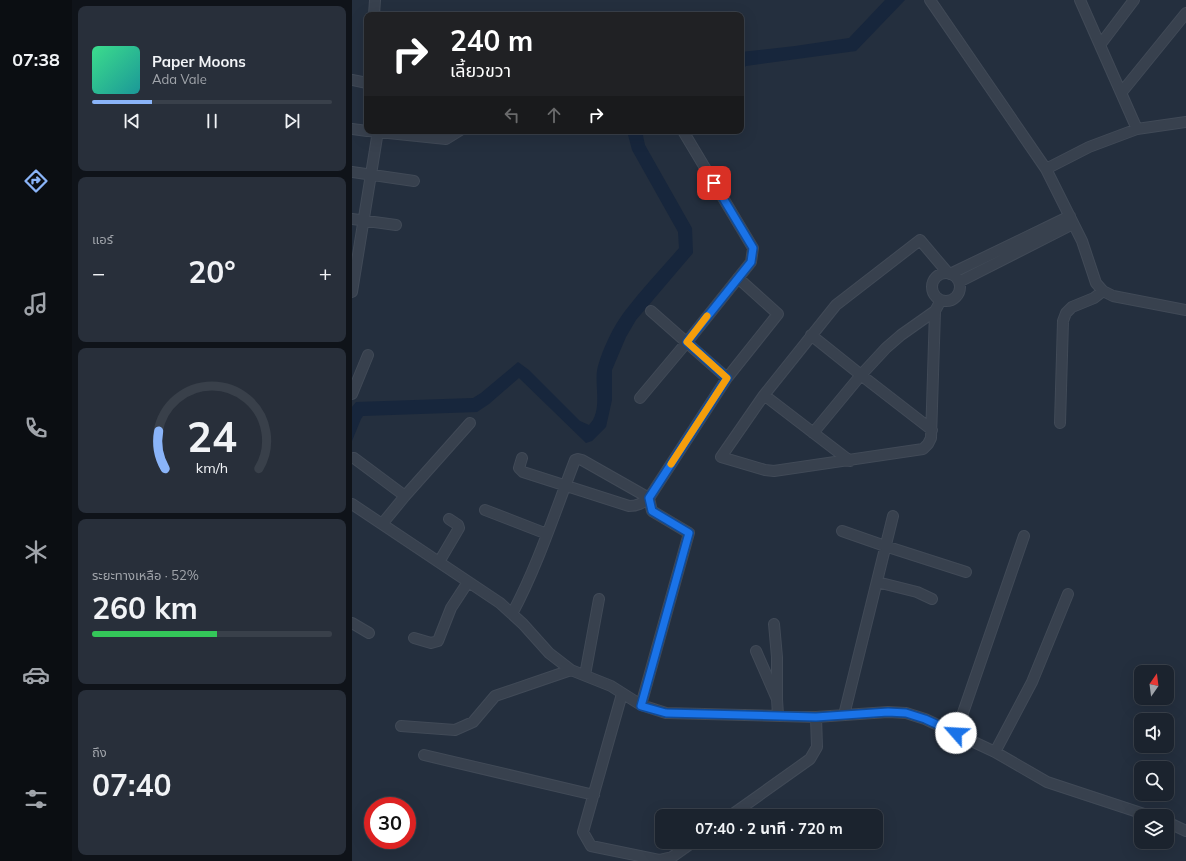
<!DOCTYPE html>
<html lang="th">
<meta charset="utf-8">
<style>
:root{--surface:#1b232e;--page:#282f3a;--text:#f1f3f6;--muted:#a0a4aa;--line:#39404a;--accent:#8ab4f8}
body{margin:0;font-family:Mulish,"Noto Sans Thai",sans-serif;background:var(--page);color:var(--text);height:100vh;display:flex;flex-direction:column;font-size:15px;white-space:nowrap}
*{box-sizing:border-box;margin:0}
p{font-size:13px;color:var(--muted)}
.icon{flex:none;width:22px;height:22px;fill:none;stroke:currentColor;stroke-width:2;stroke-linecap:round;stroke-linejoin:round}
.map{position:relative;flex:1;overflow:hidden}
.sheet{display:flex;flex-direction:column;gap:6px;padding:6px;background:#0f1319;width:280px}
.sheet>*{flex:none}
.guide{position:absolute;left:12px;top:12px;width:380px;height:122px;border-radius:8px;box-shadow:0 4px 16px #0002,0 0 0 1px var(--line);background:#202124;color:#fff;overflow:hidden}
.needle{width:26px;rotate:14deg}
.tools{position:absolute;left:782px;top:665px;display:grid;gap:8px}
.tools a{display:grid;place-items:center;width:40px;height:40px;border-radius:8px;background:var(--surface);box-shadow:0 4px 16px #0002,0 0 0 1px var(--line);font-size:20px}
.speed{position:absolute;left:12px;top:797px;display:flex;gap:8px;font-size:20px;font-weight:700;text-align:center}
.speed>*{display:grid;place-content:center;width:52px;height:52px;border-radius:50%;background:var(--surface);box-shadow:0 4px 16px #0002,0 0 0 1px var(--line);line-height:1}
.speed .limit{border:6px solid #d22;background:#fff;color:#111}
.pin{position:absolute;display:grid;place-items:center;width:34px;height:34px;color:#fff;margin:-17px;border-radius:8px;box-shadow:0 2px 6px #0006}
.me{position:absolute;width:44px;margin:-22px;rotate:296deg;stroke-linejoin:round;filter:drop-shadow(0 0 3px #0008)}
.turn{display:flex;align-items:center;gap:14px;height:84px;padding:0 20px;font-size:18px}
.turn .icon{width:52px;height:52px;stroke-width:2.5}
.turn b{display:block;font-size:28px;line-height:34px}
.lanes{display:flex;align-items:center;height:38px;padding:0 20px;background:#0003;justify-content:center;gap:20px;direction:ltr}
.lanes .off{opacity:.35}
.big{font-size:30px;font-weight:700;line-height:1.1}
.sheet .tile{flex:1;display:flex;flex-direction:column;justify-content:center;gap:6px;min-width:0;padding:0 14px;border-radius:8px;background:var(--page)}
.sheet .dial{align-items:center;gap:0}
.dial svg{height:104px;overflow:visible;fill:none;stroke:var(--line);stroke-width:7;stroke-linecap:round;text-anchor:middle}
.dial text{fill:var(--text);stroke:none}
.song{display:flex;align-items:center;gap:12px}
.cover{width:48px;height:48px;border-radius:6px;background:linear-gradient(135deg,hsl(150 70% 55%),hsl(180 70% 35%))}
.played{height:4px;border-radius:2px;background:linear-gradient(90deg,var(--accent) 25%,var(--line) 25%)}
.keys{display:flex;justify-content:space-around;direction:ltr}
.heat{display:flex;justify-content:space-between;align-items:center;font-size:22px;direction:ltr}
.charge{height:6px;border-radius:3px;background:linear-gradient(90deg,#34c759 52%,var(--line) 0)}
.trip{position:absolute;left:303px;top:809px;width:228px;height:40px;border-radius:8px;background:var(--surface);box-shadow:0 4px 16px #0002,0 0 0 1px var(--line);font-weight:700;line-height:40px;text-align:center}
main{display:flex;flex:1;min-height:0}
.dock{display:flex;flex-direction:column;width:72px;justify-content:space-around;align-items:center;background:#0b0e12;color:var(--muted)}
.dock .icon{width:28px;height:28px}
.dock .selected{color:var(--accent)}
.dock b{font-size:18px;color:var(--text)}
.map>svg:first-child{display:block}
.water{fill:#17263c}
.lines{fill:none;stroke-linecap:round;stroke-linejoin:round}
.minor-casing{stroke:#414a57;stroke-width:12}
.minor{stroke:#38414e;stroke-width:10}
.route-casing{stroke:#114b97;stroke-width:10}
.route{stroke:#1a73e8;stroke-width:7}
.slow{stroke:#f59e0b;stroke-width:7}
</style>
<main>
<nav class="dock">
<b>07:38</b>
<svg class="icon selected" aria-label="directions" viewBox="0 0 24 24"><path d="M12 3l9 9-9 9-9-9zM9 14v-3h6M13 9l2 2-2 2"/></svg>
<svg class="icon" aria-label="music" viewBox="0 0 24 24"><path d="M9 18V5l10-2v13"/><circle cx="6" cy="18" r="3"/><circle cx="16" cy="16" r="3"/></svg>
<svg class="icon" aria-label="phone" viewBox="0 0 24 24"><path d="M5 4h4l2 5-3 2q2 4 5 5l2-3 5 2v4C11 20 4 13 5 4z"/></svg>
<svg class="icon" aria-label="climate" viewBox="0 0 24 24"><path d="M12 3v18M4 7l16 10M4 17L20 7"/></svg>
<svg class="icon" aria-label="car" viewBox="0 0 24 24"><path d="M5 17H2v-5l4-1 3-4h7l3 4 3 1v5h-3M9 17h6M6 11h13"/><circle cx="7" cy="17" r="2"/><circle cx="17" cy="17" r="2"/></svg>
<svg class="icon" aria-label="filters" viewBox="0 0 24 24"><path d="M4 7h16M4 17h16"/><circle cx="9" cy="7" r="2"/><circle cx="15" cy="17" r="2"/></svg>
</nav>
<section class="sheet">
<div class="tile">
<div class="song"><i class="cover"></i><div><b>Paper Moons</b><p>Ada Vale</p></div></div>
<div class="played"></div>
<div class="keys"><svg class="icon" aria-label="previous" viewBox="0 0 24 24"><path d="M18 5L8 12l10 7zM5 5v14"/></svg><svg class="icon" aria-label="pause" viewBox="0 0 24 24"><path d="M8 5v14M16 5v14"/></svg><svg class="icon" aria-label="next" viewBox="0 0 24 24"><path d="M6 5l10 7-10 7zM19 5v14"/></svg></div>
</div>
<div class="tile"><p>แอร์</p>
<div class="heat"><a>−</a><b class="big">20°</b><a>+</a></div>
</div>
<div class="tile dial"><svg viewBox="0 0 100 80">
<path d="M14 69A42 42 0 1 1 86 69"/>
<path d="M14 69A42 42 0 0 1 9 40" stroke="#8ab4f8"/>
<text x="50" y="56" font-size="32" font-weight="700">24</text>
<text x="50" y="72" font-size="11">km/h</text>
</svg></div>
<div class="tile"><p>ระยะทางเหลือ · 52%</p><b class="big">260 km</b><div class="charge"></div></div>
<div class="tile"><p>ถึง</p><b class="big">07:40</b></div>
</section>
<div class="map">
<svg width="834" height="861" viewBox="0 0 834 861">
<rect width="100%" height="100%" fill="#242f3e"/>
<path class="water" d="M533 0H553L504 51 394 66 389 70V52L443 46 497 38Z
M275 131H290L293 145 340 228 341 253 284 320 274 337 260 370V400L254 427 240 441 234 443 167 378 137 404 125 412 11 416 9 419 0 441V407L4 402 121 398 129 393 166 362 177 370 228 421 237 425C252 410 241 383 246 366 251 348 262 325 273 311 290 289 309 269 327 248L326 232 280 150Z"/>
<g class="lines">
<defs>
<path id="minor" d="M578 0 694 169 730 241 744 283 751 291 761 296 834 310
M728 0 785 129
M22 15 23 0
M748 45 782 0
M0 80 15 83
M769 93 834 13
M0 129 15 131
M17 131 94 139 107 131
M694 169 737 147 785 129 834 122
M0 172 62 181
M0 219 44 225
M580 287a14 14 0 1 1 28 0a14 14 0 1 1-28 0Z
M598 274 718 216
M607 282 721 224
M0 292 26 131
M299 311 375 378
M583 311 579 438 576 444 571 449 422 471 413 470 369 457 412 395 484 305 568 240 596 273
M459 335 509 375 580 430
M0 394 16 355
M412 395 498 461
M288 398 335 342 399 262 401 248 331 131
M708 423 711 321 714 313 720 307 742 298 751 291
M461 433 509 375 534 348 549 335 583 311 589 300
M2 458 53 496
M0 504 148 603 171 624 197 653 219 670 259 686 289 705 314 713 464 717 536 712 554 713 573 719 643 752 695 782 798 816
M133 510 195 534
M30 524 53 496 118 423
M490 531 533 546 614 572
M87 562 107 528 106 525 97 519
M525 582 565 592 580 599
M160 614C186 565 203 512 223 460L226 459 230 460 297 498C290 503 286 506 277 506L171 472 167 468 170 458
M0 623 17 633
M422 624 425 657V699
M62 638 79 643 86 641 99 608 116 582
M404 651 425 699 426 715
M233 675 247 599
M270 694 231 832 239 846 307 860 320 857 341 842
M289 705 337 533 300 511 297 498 375 378 426 314 386 278
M492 715 541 516
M49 726 103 730 121 722 143 696 219 670
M604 733 672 536
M643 752 680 682 716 594
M72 755 242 795
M378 816 458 759 465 747 464 717
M815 822 834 831"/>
</defs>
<use href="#minor" class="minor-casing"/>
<use href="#minor" class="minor"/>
</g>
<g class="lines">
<defs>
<path id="route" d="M362 183 401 248 399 262 335 342 375 378 297 498 300 511 337 533 289 706 314 713 464 717 536 712 554 713 573 719 604 733"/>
</defs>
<use href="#route" class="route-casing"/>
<use href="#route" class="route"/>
<path class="slow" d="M319 464 375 378 335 342 355 316"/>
</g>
</svg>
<div class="tools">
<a><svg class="needle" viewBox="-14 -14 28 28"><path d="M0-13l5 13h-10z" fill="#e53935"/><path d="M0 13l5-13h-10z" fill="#a0a4aa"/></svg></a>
<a><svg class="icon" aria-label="sound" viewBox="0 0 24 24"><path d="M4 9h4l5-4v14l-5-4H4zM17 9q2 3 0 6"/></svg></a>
<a><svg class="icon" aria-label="search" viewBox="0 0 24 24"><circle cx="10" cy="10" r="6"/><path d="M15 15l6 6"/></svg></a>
<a><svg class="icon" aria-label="layers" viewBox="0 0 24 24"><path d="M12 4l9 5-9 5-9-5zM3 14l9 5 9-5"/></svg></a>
</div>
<div class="speed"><div class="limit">30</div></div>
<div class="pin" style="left:362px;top:183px;background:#d93025"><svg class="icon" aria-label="arrive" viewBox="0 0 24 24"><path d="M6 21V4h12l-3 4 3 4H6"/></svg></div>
<svg class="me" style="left:604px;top:733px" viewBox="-20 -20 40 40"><circle r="19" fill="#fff"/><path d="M0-13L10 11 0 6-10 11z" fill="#1a73e8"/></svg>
<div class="trip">07:40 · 2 นาที · 720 m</div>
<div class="guide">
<div class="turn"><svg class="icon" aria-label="right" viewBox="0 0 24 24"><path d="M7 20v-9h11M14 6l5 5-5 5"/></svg><div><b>240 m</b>เลี้ยวขวา</div></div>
<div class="lanes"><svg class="icon off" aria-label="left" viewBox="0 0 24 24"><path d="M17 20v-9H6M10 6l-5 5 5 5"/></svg><svg class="icon off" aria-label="ahead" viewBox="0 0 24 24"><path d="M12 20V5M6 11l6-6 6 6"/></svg><svg class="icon" aria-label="right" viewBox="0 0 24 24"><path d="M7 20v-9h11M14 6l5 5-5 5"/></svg></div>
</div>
</div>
</main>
